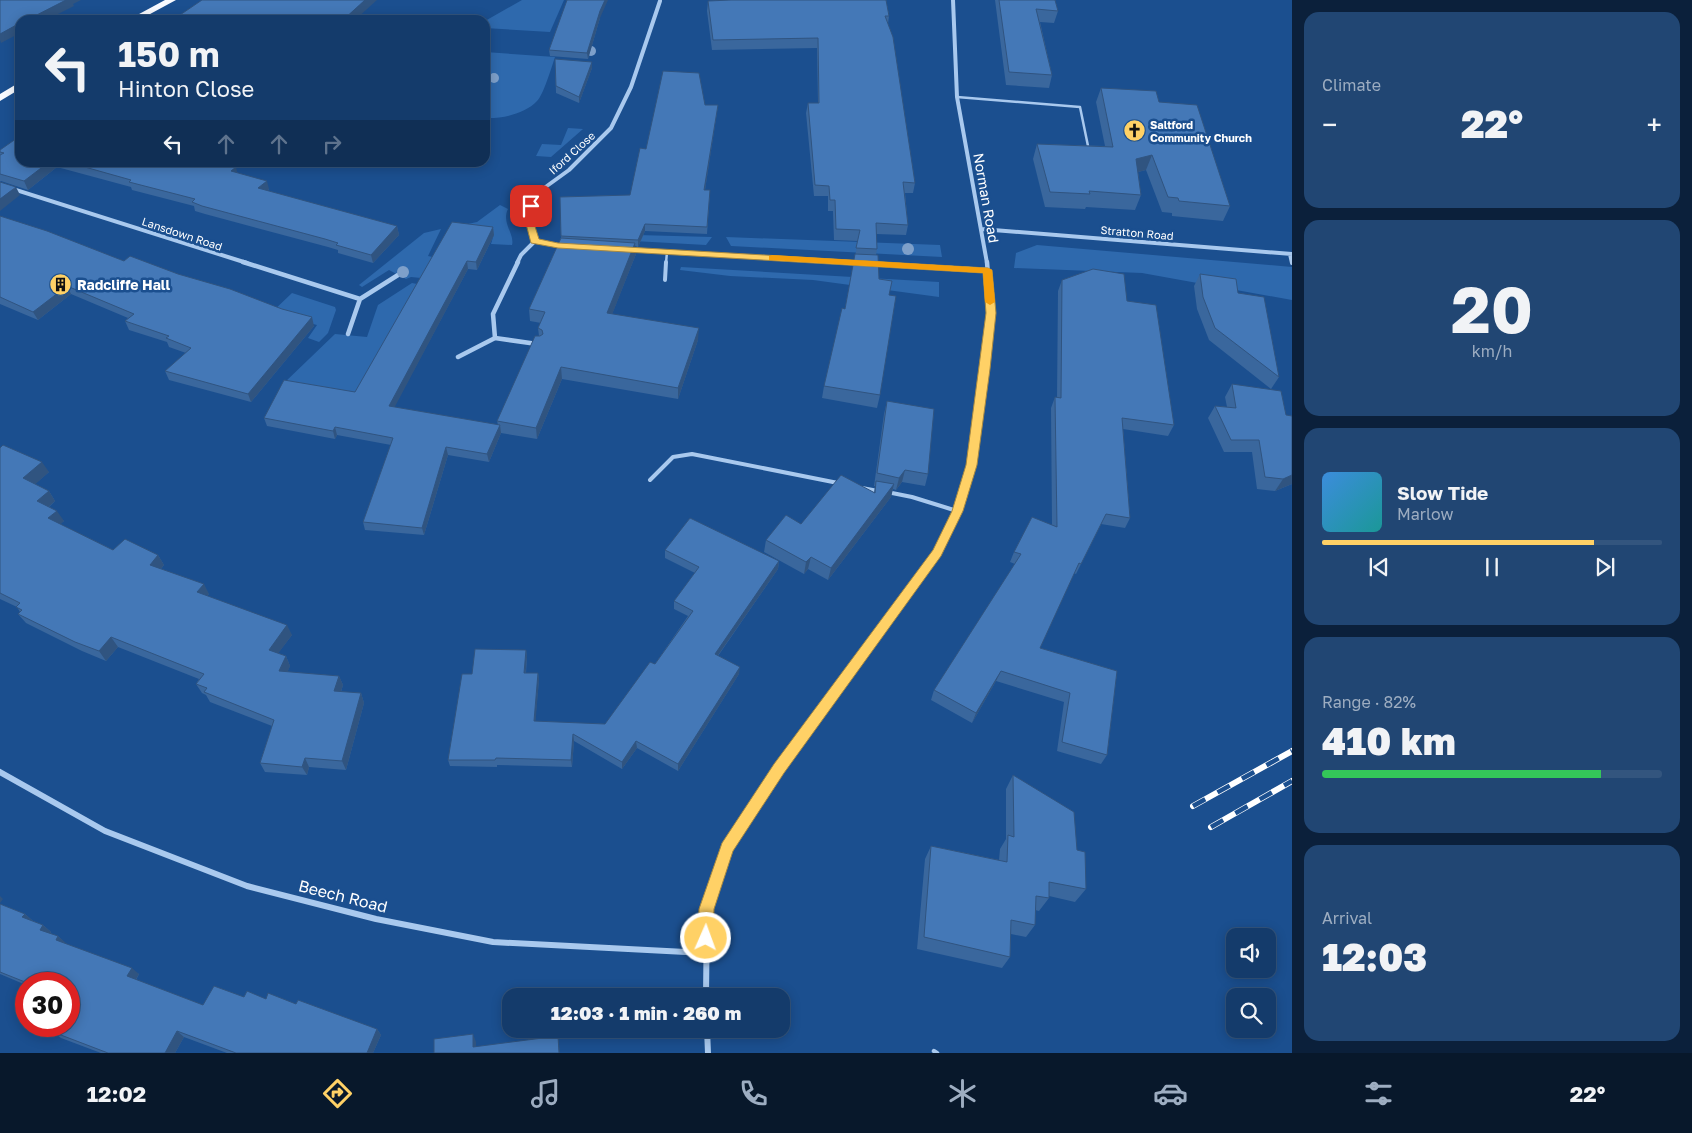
<!DOCTYPE html>
<meta charset="utf-8">
<style>
:root{--surface:#143b6b;--page:#214673;--text:#f1f3f6;--muted:#9dadc1;--line:#33557e;--accent:#ffd166}
body{margin:0;font-family:"Golos Text",sans-serif;background:var(--page);color:var(--text);height:100vh;display:flex;flex-direction:column;font-size:19px;white-space:nowrap}
*{box-sizing:border-box;margin:0}
p{font-size:16px;color:var(--muted)}
.icon{flex:none;width:28px;height:28px;fill:none;stroke:currentColor;stroke-width:2;stroke-linecap:round;stroke-linejoin:round}
.map{position:relative;flex:1;overflow:hidden}
.details{display:flex;flex-direction:column;gap:12px;padding:12px;background:#0b203b;width:400px}
.details>*{flex:none}
.top-card{position:absolute;left:15px;top:15px;width:475px;height:152px;border-radius:15px;box-shadow:0 2px 12px #0003,0 0 0 1px var(--line);background:#143b6b;color:var(--text);overflow:hidden}
.tools{position:absolute;left:1226px;top:928px;display:grid;gap:10px}
.tools a{display:grid;place-items:center;width:50px;height:50px;border-radius:10px;background:var(--surface);box-shadow:0 2px 12px #0003,0 0 0 1px var(--line);font-size:25px}
.speed{position:absolute;left:15px;top:972px;display:flex;gap:10px;font-size:25px;font-weight:700;text-align:center}
.speed>*{display:grid;place-content:center;width:65px;height:65px;border-radius:50%;background:var(--surface);box-shadow:0 2px 12px #0003,0 0 0 1px var(--line);line-height:1}
.speed .limit{border:8px solid #d22;background:#fff;color:#111}
.pin{position:absolute;display:grid;place-items:center;width:42px;height:42px;color:#fff;margin:-21px;border-radius:10px;box-shadow:0 2px 8px #0006}
.me{position:absolute;width:55px;margin:-28px;rotate:2deg;stroke-linejoin:round;filter:drop-shadow(0 0 4px #0008)}
.turn{display:flex;align-items:center;gap:18px;height:105px;padding:0 20px;font-size:22px}
.turn .icon{width:65px;height:65px;stroke-width:2.5}
.turn b{display:block;font-size:35px;line-height:42px}
.lanes{display:flex;align-items:center;height:48px;padding:0 20px;background:#0003;justify-content:center;gap:25px;direction:ltr}
.lanes .off{opacity:.35}
.big{font-size:38px;font-weight:800;line-height:1.1}
.details .card{flex:1;display:flex;flex-direction:column;justify-content:center;gap:8px;min-width:0;padding:0 18px;border-radius:15px;background:var(--page)}
.details .dial{align-items:center;gap:0}
.dial b{font-size:65px;line-height:1}
.song{display:flex;align-items:center;gap:15px}
.cover{width:60px;height:60px;border-radius:8px;background:linear-gradient(135deg,hsl(210 70% 55%),hsl(180 70% 35%))}
.played{height:5px;border-radius:2px;background:linear-gradient(90deg,var(--accent) 80%,var(--line) 80%)}
.keys{display:flex;justify-content:space-around;direction:ltr}
.heat{display:flex;justify-content:space-between;align-items:center;font-size:28px;direction:ltr}
.charge{height:8px;border-radius:4px;background:linear-gradient(90deg,#34c759 82%,var(--line) 0)}
.trip{position:absolute;left:502px;top:988px;width:288px;height:50px;border-radius:15px;background:var(--surface);box-shadow:0 2px 12px #0003,0 0 0 1px var(--line);font-weight:800;line-height:50px;text-align:center}
.tab-bar{display:flex;height:80px;justify-content:space-around;align-items:center;background:#08182b;color:var(--muted)}
.tab-bar .icon{width:35px;height:35px}
.tab-bar .active{color:var(--accent)}
.tab-bar b{font-size:22px;color:var(--text)}
main{display:flex;flex:1;min-height:0}
.map>svg:first-child{display:block}
.green{fill:#2e69ad}
.lines{fill:none;stroke-linecap:round;stroke-linejoin:round}
.service-far2{stroke:#a9c9ee;stroke-width:2.5}
.service-far1{stroke:#a9c9ee;stroke-width:4}
.service{stroke:#a9c9ee;stroke-width:4.5}
.minor-far2{stroke:#a9c9ee;stroke-width:4}
.minor-far1{stroke:#a9c9ee;stroke-width:4.5}
.minor{stroke:#a9c9ee;stroke-width:6}
.trunk{fill:#f8faff;fill-rule:evenodd}
.rail-casing{stroke:#fff;stroke-width:6}
.rail{stroke:#1b4f8f;stroke-width:4.5;stroke-dasharray:14;stroke-linecap:butt}
.tree{fill:#7ea0ca}
.wall{fill:#3a679d}
.shaded-wall{fill:#305480}
.building{fill:#4478b7;stroke:#305480}
.route{fill:#ffd166;stroke:#a68842}
.slow{fill:#f59e0b}
.labels{text-anchor:middle;stroke-width:5;stroke-linejoin:round;paint-order:stroke}
.far-poi-label{font-size:11px;font-weight:bold;fill:#fff;stroke:#1b4f8f;text-anchor:start}
.far-street-label{font-size:11px;fill:#fff;stroke:#1b4f8f}
.street-label{font-size:14px;fill:#fff;stroke:#1b4f8f}
.poi-label{font-size:14px;font-weight:bold;fill:#fff;stroke:#1b4f8f;text-anchor:start}
.near-street-label{font-size:16px;fill:#fff;stroke:#1b4f8f}
</style>
<main>
<div class="map">
<svg width="1292" height="1053" viewBox="0 0 1292 1053">
<rect width="100%" height="100%" fill="#1b4f8f"/>
<path class="green" d="M522 0H564L550 32 485 28V21Z
M485 52 555 57C552 66 543 96 537 101 525 114 501 119 485 118Z
M568 128 583 129 551 157 536 156 542 144 561 145Z
M500 205 508 209C501 223 515 234 512 245L491 244 494 234 449 228 477 222Z
M441 229 428 256 442 259 431 279 411 277 406 279 389 270 362 287 359 285 424 233Z
M587 231 600 234 712 237 706 245 562 237 561 232Z
M726 237 940 245 942 257 731 246Z
M1037 245 1292 267V300L1142 273 1014 268 1016 253Z
M681 267 939 282V297L813 280 730 276 680 270Z
M412 283 417 284 355 396 283 384 335 334 367 337 378 305Z
M292 293 335 307 336 310 328 333 319 342 308 338 317 325 271 313Z"/>
<g class="lines">
<path class="service-far2" d="M957 97 1080 107 1088 146
M666 263 667 252"/>
<path class="service-far1" d="M665 280 666 262
M650 480 673 457 692 454 838 483
M862 488 878 491
M887 492 912 497 957 511"/>
<path class="service" d="M934 1051 937 1053"/>
<path class="minor-far2" d="M953 0 957 97 987 263
M0 185 247 263
M981 229 1292 254
M535 241 563 246
M629 250 860 263
M1290 254 1292 263
M517 263 521 255 535 241 529 220 531 206 540 191 569 170 611 128 631 87 660 1"/>
<path class="minor-far1" d="M243 262 360 299
M843 262 860 263
M873 264 988 270
M348 334 360 299 398 275
M495 338 493 314 518 262
M458 357 495 338 537 344
M898 606 937 552 957 511 972 465 991 313 987 262"/>
<path class="minor" d="M0 772 105 831 247 886 376 919 493 942 705 953
M706 996 707 909 727 848 779 769 899 605
M707 1029 708 1053"/>
<path class="trunk" d="M165 0H176L139 20H128Z
M20 82V89L0 101V94Z"/>
<defs>
<path id="rail" d="M1193 806 1292 751
M1211 827 1292 781"/>
</defs>
<use href="#rail" class="rail-casing"/>
<use href="#rail" class="rail"/>
</g>
<g class="tree">
<circle cx="591" cy="51" r="5"/>
<circle cx="494" cy="78" r="5"/>
<circle cx="908" cy="249" r="6"/>
<circle cx="403" cy="272" r="6"/>
</g>
<path class="wall" d="M729 0H886L889 16 888 24 915 183 913 193H905L908 225 906 235 876 234 877 249 876 255 879 279 889 295 880 395 877 408 822 398 824 386 845 309 858 241 834 240 833 211H828V196H814L806 113 808 103H818L817 48 712 50 707 11 708 1Z
M995 0H1055L1058 11 1054 23 1040 22 1052 75 1049 88 1006 85Z
M600 18 588 59 550 56 549 50Z
M555 59 592 68 579 103 556 93Z
M1101 88 1159 102 1230 206 1223 221 1172 216V213L1162 212 1146 170 1138 172 1141 195 1135 210 1086 207 1085 209 1045 207 1033 159 1037 144 1105 146 1096 102Z
M705 105H718L705 190H710L707 234 645 231 638 247 635 246 636 254 612 314 698 340 678 399 562 379 537 439 501 433 489 462 448 455 424 535 365 530 363 522 391 445 337 435 335 439 267 426 264 418 355 392 493 227 494 235 477 270 468 269 394 407 498 425 497 421 539 336 538 328 541 323 530 321 529 309 561 238 560 197 630 195 646 149Z
M0 150 20 162H217L269 189 267 191 397 226 399 235 373 263 338 253V250L328 247 205 214 195 211 194 206 132 190 131 187 57 167 28 190 1 181 0 182Z
M0 216 124 261 314 326 251 402 169 380 165 371 186 353 169 347 167 342 129 330 125 321 128 318 71 294 38 320 0 304Z
M1200 274 1238 293 1279 377 1271 389 1209 340 1197 309 1194 286Z
M1062 280 1127 301 1174 425 1168 436 1123 429 1130 518 1125 528 1101 524 1076 574 1074 573 1040 648 1117 671 1107 755 1101 764 1057 751 1064 702 996 681 972 723 931 700 934 690 1015 564 1010 562 1014 552 1052 525 1051 408 1055 397 1057 398 1058 291Z
M1232 384 1286 415 1292 416V484L1275 491 1257 489 1252 452H1224L1208 418 1215 406 1227 407 1225 397Z
M887 401 928 474 925 486 902 482 896 490 893 489 891 497 828 580 808 569 804 574 764 552 766 540 874 492 875 486H874L884 414Z
M0 448 49 472 35 484 49 491 55 501 49 507 64 521 60 524 113 550 158 555 164 565 161 569 209 594 207 596 292 635 278 653 286 656 290 666 287 672 339 676 343 685 341 692 361 693 364 703 346 770 309 767 307 775 265 772 260 763 272 726 210 702 206 695 202 693 196 684 199 679 118 647 106 661 82 651 26 623 18 614 20 612 17 607 0 599Z
M665 550 779 561 778 569 718 656 739 674 678 771 637 748 622 769 574 741 572 767 497 765V767L450 766 448 760 472 674 526 650 527 657 526 673H538L539 680 535 722 605 724 655 664 688 616 674 609V601L695 573 665 558Z
M1013 775 1077 850 1086 889 1075 902 1049 896V898L1039 911 1035 910V925L1026 937 1011 934 1010 957 1002 968 917 949 925 859 931 846 999 860 1000 849 1006 839V789Z
M0 904 25 914 33 921 43 925 51 932 50 934 58 936 66 944 139 974 136 980 203 1005 244 997 266 999 296 1004 377 1029 381 1035 373 1053H227L184 1037 175 1053H101L61 1038 53 1032 55 1028 51 1026H69V984H26V985L0 974Z"/>
<path class="shaded-wall" d="M66 0H81L73 4 74 6 46 20H27Z
M365 0H377L355 20H343Z
M605 0H608L600 18 588 59 587 53 600 11Z
M20 23V33L1 43 0 40V34Z
M592 62V68L579 103V97Z
M718 105 717 112 704 196V190Z
M1152 155 1146 170 1130 174 1136 159Z
M49 162H55L57 167 28 190 24 181Z
M236 167 238 176 231 171Z
M267 181 269 189 261 197 258 188Z
M16 187 20 195 0 211V199Z
M645 224V231L638 247V240Z
M397 226 399 235 373 263 371 255Z
M493 227 494 235 477 270 476 262Z
M635 243 636 254 608 325 607 313Z
M467 261 468 269 391 414 389 406Z
M67 286 71 294 38 320 33 312Z
M312 317 314 326 251 402 248 394Z
M699 328 698 340 678 399V388Z
M561 367 562 379 537 439 536 428Z
M500 425 501 433 489 462 487 454Z
M335 427 337 435 335 439 333 431Z
M446 447 448 455 424 535 422 528Z
M42 462 49 472 30 489 23 478Z
M905 470 902 482 896 490 899 478Z
M1292 475V484L1275 491 1283 479Z
M894 484 891 497 828 580 831 568Z
M49 491 55 501 44 511 37 501Z
M57 511 64 521 55 529 48 518Z
M158 555 164 565 156 575 150 565Z
M811 557 808 569 804 574 806 562Z
M779 561 778 569 714 661 715 654Z
M204 584 209 594 202 602 197 592Z
M287 625 292 635 274 659 269 650Z
M111 637 118 647 106 661 99 651Z
M526 650 527 657 525 680 524 673Z
M286 656 290 666 284 681 279 671Z
M740 667 739 674 678 771V764Z
M1001 671 996 681 972 723 976 713Z
M538 673 539 680 535 729 534 721Z
M339 676 343 685 338 701 334 691Z
M361 693 364 703 346 770 342 761Z
M573 734 574 741 572 767 571 760Z
M636 741 637 748 622 769V762Z
M305 758 309 767 307 775 302 767Z
M0 896 3 899 0 903Z
M25 914 33 921 31 924 22 917Z
M43 925 51 932 48 937 40 930Z
M58 936 66 943 64 947 56 940Z
M132 968 139 974 134 983 127 976Z
M377 1029 381 1035 373 1053H367Z
M177 1031 184 1037 175 1053H165Z
M473 1034 476 1042V1053L473 1047Z
M558 1036 559 1044 560 1053H559Z"/>
<path class="building" d="M0 0H66L27 20H20V23L0 34Z
M202 0H365L343 20H180L174 19Z
M567 0H605L600 11 587 53 549 50Z
M731 0H886L889 16H885L893 37 915 183 903 182 908 225 876 223 877 249 856 248 860 230 836 229 835 200H830L829 186 815 185 808 103H819L818 38 713 40 708 1Z
M999 0H1055L1058 11 1036 9 1052 75 1009 72Z
M555 59 592 62 579 97 556 86Z
M663 71 699 73 705 105H718L704 190H710L707 227 645 224 638 240 561 236 560 197 630 195 640 148 646 149Z
M1101 88 1156 91 1159 102 1197 105 1230 206 1179 201 1178 198 1168 197 1152 155 1136 159 1141 195 1089 191 1090 194 1050 192 1037 144 1113 147Z
M20 136V162H49L24 181 0 174V155L4 153 0 152V150Z
M67 162H217L236 167 231 171 267 181 258 188 397 226 371 255 336 245 338 243 325 239 202 206 192 202 195 199 129 182 131 180Z
M0 182 16 187 0 199Z
M0 216 47 231 124 261 130 256 178 274 230 289 282 309 312 317 248 394 165 371 191 348 166 338 169 336 125 321 134 314 67 286 33 312 0 297Z
M452 222 493 227 476 262 467 261 389 406 500 425 487 454 446 447 422 528 363 522 393 438 335 427 333 431 264 418 284 380 355 392Z
M561 238 635 243 607 313 699 328 678 388 561 367 536 428 497 421 535 336H540L543 334 542 330 538 328 545 312 529 309Z
M855 254 878 255 879 279 892 281 889 295 896 296 880 395 824 386 842 308 845 309Z
M1093 269 1124 274 1127 301 1156 305 1174 425 1122 418 1130 518 1106 514 1081 564 1079 563 1040 648 1117 671 1107 755 1062 742 1070 693 1001 671 976 713 934 690 1021 554 1014 552 1032 517 1057 527 1055 397 1061 398 1062 280Z
M1200 274 1236 279 1238 293 1264 297 1279 377 1215 328 1203 297Z
M1232 384 1281 391 1286 415 1292 416V475L1283 479 1265 477 1259 440H1231L1215 406 1236 408Z
M887 401 934 409 928 474 905 470 899 478 877 473Z
M3 445 42 462 23 478 49 491 37 501 57 511 48 518 113 550 125 539 158 555 150 565 204 584 197 592 287 625 269 650 286 656 279 671 339 676 334 691 361 693 342 761 305 758 302 767 260 763 274 720 204 692 207 688 196 684 204 674 111 637 99 651 75 642 18 614 22 610 16 607 20 603 0 593V448Z
M841 475 875 493 876 481 894 484 831 568 811 557 806 562 766 540 786 515 801 524Z
M690 518 779 561 715 654 740 667 678 764 636 741 622 762 573 734 571 760 496 758 495 760H448L462 674H472L475 649 526 650 524 673H538L534 721 605 724 650 662 655 664 693 611 674 601 699 567 665 550Z
M1013 775 1074 812 1077 850 1085 852 1086 889 1049 882V898L1036 896 1035 925 1011 920 1010 957 924 937 931 846 1007 862 1008 835 1014 837Z
M0 904 25 914 22 917 43 925 40 930 58 936 56 940 132 968 127 976 203 1005 214 986 244 997 247 991 266 999 268 993 296 1004 298 1000 377 1029 367 1053H236L177 1031 165 1053H108L53 1032 56 1026H69V984H30L0 972Z
M473 1034V1047L558 1036 559 1053H434V1039Z"/>
<path class="route" d="M528 204 535 206 533 220 539 239 558 243 988 268 992 270 996 313 990 369 977 465 963 511 941 556 784 773 733 851 714 909 713 938 711 943 706 946 701 943 698 938 699 909 722 843 774 764 933 550 952 511 966 465 986 313 983 273 558 248 531 243 525 220Z"/>
<path class="slow" d="M772 255 988 268 992 270 995 302 990 305 985 302 983 273 769 260V256Z"/>
<defs>
<symbol id="church-disc" viewBox="-11 -11 22 22"><circle r="9.5" fill="#ffd166" stroke="#1b4f8f"/><path d="M-1.2-6h2.4v3.5h3.3v2.4h-3.3V6h-2.4V-.1h-3.3v-2.4h3.3Z" fill="#111"/></symbol>
<symbol id="building-disc" viewBox="-11 -11 22 22"><circle r="9.5" fill="#ffd166" stroke="#1b4f8f"/><path d="M-4-6H4V6H1V3H-1V6H-4ZM-2.5-4.3h1.7v1.8h-1.7ZM.8-4.3h1.7v1.8H.8ZM-2.5-1h1.7V.8h-1.7ZM.8-1h1.7V.8H.8Z" fill="#111"/></symbol>
</defs>
<g fill-rule="evenodd">
<use href="#church-disc" x="1122" y="118" width="25" height="25"/>
<use href="#building-disc" x="48" y="272" width="25" height="25"/>
</g>
<g class="labels">
<g class="far-poi-label">
<text x="1150" y="129">Saltford<tspan x="1150" dy="13">Community Church</tspan></text>
</g>
<g class="far-street-label">
<text transform="translate(572 153) rotate(-42)" y="4">Iford Close</text>
<text transform="translate(1137 233) rotate(5)" y="4">Stratton Road</text>
<text transform="translate(182 234) rotate(18)" y="4">Lansdown Road</text>
</g>
<g class="street-label">
<text transform="translate(986 198) rotate(80)" y="5">Norman Road</text>
</g>
<g class="poi-label">
<text x="77" y="290">Radcliffe Hall</text>
</g>
<g class="near-street-label">
<text transform="translate(343 896) rotate(14)" y="6">Beech Road</text>
</g>
</g>
</svg>
<div class="tools">
<a><svg class="icon" aria-label="sound" viewBox="0 0 24 24"><path d="M4 9h4l5-4v14l-5-4H4zM17 9q2 3 0 6"/></svg></a>
<a><svg class="icon" aria-label="search" viewBox="0 0 24 24"><circle cx="10" cy="10" r="6"/><path d="M15 15l6 6"/></svg></a>
</div>
<div class="speed"><div class="limit">30</div></div>
<div class="pin" style="left:531px;top:206px;background:#d93025"><svg class="icon" aria-label="arrive" viewBox="0 0 24 24"><path d="M6 21V4h12l-3 4 3 4H6"/></svg></div>
<svg class="me" style="left:706px;top:938px" viewBox="-20 -20 40 40"><circle r="17" fill="#ffd166" stroke="#fff" stroke-width="3"/><path d="M0-11L8 9 0 5-8 9z" fill="#fff"/></svg>
<div class="trip">12:03 · 1 min · 260 m</div>
<div class="top-card">
<div class="turn"><svg class="icon" aria-label="left" viewBox="0 0 24 24"><path d="M17 20v-9H6M10 6l-5 5 5 5"/></svg><div><b>150 m</b>Hinton Close</div></div>
<div class="lanes"><svg class="icon" aria-label="left" viewBox="0 0 24 24"><path d="M17 20v-9H6M10 6l-5 5 5 5"/></svg><svg class="icon off" aria-label="ahead" viewBox="0 0 24 24"><path d="M12 20V5M6 11l6-6 6 6"/></svg><svg class="icon off" aria-label="ahead" viewBox="0 0 24 24"><path d="M12 20V5M6 11l6-6 6 6"/></svg><svg class="icon off" aria-label="right" viewBox="0 0 24 24"><path d="M7 20v-9h11M14 6l5 5-5 5"/></svg></div>
</div>
</div>
<section class="details">
<div class="card"><p>Climate</p>
<div class="heat"><a>−</a><b class="big">22°</b><a>+</a></div>
</div>
<div class="card dial"><b>20</b><p>km/h</p></div>
<div class="card">
<div class="song"><i class="cover"></i><div><b>Slow Tide</b><p>Marlow</p></div></div>
<div class="played"></div>
<div class="keys"><svg class="icon" aria-label="previous" viewBox="0 0 24 24"><path d="M18 5L8 12l10 7zM5 5v14"/></svg><svg class="icon" aria-label="pause" viewBox="0 0 24 24"><path d="M8 5v14M16 5v14"/></svg><svg class="icon" aria-label="next" viewBox="0 0 24 24"><path d="M6 5l10 7-10 7zM19 5v14"/></svg></div>
</div>
<div class="card"><p>Range · 82%</p><b class="big">410 km</b><div class="charge"></div></div>
<div class="card"><p>Arrival</p><b class="big">12:03</b></div>
</section>
</main>
<nav class="tab-bar">
<b>12:02</b>
<svg class="icon active" aria-label="directions" viewBox="0 0 24 24"><path d="M12 3l9 9-9 9-9-9zM9 14v-3h6M13 9l2 2-2 2"/></svg>
<svg class="icon" aria-label="music" viewBox="0 0 24 24"><path d="M9 18V5l10-2v13"/><circle cx="6" cy="18" r="3"/><circle cx="16" cy="16" r="3"/></svg>
<svg class="icon" aria-label="phone" viewBox="0 0 24 24"><path d="M5 4h4l2 5-3 2q2 4 5 5l2-3 5 2v4C11 20 4 13 5 4z"/></svg>
<svg class="icon" aria-label="climate" viewBox="0 0 24 24"><path d="M12 3v18M4 7l16 10M4 17L20 7"/></svg>
<svg class="icon" aria-label="car" viewBox="0 0 24 24"><path d="M5 17H2v-5l4-1 3-4h7l3 4 3 1v5h-3M9 17h6M6 11h13"/><circle cx="7" cy="17" r="2"/><circle cx="17" cy="17" r="2"/></svg>
<svg class="icon" aria-label="filters" viewBox="0 0 24 24"><path d="M4 7h16M4 17h16"/><circle cx="9" cy="7" r="2"/><circle cx="15" cy="17" r="2"/></svg>
<b>22°</b>
</nav>
